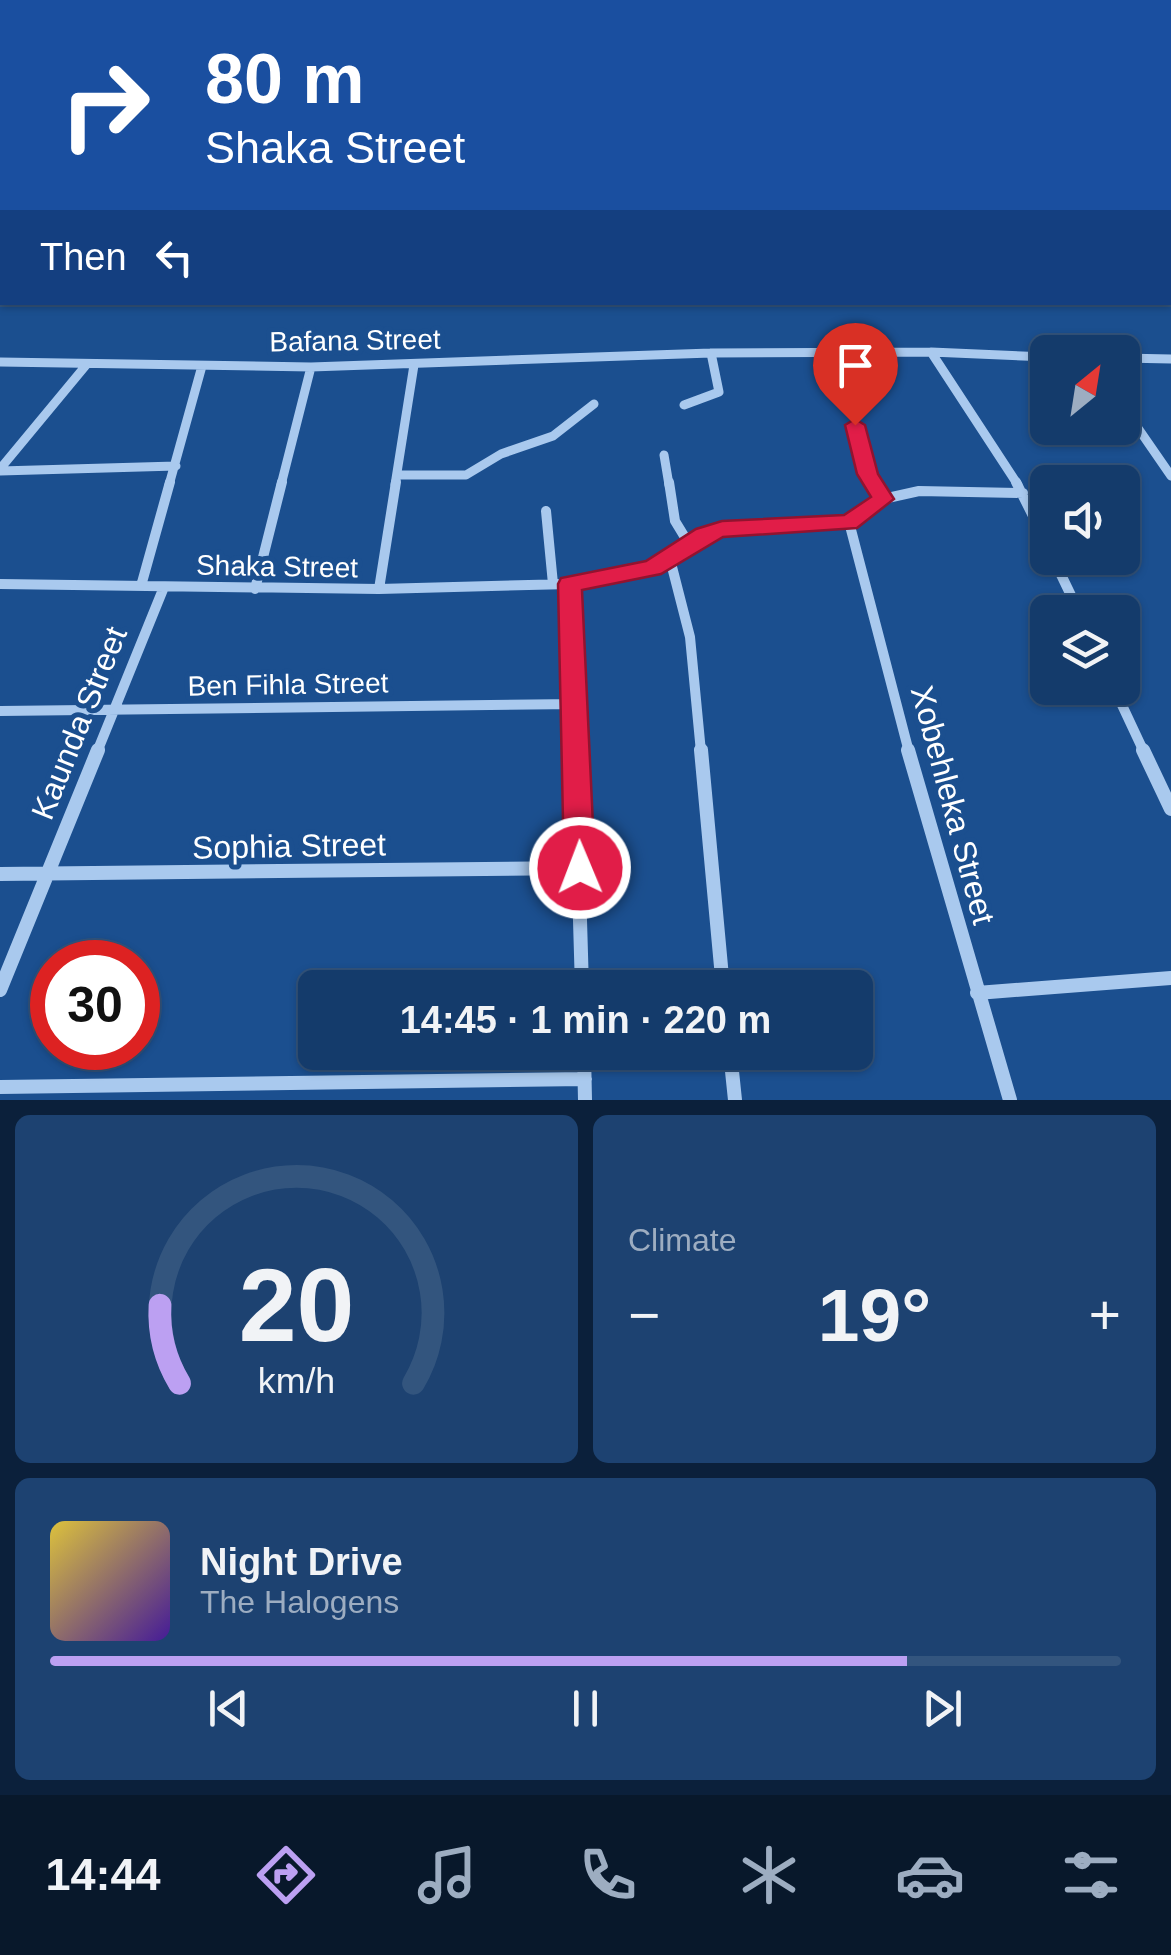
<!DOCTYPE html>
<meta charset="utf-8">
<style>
:root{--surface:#143b6b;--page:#1d4271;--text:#f1f3f6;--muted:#9dadc1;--line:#33557e;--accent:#bca0f2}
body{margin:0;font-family:Helvetica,sans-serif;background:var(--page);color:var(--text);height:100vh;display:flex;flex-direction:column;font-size:38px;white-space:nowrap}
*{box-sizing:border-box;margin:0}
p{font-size:32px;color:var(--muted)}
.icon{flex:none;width:55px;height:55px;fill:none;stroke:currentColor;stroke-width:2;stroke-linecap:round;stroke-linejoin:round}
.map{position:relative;height:1100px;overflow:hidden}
.details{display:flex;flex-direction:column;gap:15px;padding:15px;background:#0b203b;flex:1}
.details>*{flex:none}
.hud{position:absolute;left:0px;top:0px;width:1172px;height:305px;box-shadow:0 2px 8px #0004,0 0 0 2px var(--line);background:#1a4fa0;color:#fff;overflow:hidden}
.needle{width:65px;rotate:30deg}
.tools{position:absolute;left:1030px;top:335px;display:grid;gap:20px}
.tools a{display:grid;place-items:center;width:110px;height:110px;border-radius:15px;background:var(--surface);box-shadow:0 2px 8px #0004,0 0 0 2px var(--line);font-size:50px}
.speed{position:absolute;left:30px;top:940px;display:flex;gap:20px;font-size:50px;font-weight:700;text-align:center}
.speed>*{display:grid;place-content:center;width:130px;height:130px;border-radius:50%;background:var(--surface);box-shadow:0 2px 8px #0004,0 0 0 2px var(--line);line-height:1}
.speed .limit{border:15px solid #d22;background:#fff;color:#111}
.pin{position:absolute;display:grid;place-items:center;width:85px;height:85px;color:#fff;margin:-102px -42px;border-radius:50% 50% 50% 0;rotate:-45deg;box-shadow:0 0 10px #0007}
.pin .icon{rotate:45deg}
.me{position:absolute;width:110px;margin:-55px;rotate:359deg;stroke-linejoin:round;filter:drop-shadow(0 0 8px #0008)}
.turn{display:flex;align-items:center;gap:35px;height:210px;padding:0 40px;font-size:45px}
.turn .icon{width:130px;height:130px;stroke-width:2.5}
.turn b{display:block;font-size:70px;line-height:85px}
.then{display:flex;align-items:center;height:95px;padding:0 40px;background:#0003;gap:20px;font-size:38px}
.big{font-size:75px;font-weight:700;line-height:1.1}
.details .card{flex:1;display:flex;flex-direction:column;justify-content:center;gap:15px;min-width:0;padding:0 35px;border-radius:15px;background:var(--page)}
.details .dial{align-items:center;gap:0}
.dial svg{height:260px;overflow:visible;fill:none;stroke:var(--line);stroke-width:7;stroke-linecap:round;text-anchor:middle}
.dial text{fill:var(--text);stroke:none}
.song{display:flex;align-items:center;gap:30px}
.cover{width:120px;height:120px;border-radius:15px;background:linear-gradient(135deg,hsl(50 70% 55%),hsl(260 70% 35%))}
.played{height:10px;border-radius:5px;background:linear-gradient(90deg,var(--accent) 80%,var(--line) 80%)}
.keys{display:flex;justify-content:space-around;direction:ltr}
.heat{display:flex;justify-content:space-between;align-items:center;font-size:55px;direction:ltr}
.details .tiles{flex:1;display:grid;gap:15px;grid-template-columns:1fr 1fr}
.card:last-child{grid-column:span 2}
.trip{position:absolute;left:298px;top:970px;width:575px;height:100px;border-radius:15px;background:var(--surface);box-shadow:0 2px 8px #0004,0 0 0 2px var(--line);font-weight:700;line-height:100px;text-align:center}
.tab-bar{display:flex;height:160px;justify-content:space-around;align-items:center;background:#08182b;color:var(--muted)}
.tab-bar .icon{width:70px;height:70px}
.tab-bar .on{color:var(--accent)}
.tab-bar b{font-size:45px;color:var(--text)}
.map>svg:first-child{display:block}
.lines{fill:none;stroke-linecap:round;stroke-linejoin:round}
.lane{stroke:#a9c9ee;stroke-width:4}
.street-far2{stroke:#a9c9ee;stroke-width:9}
.street-far1{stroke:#a9c9ee;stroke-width:10}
.street{stroke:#a9c9ee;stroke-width:14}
.route{fill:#e11d48;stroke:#92132f;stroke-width:2.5}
.labels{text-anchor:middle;stroke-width:10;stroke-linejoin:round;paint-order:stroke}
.street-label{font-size:28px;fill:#fff;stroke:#1b4f8f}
.near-street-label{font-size:32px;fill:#fff;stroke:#1b4f8f}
</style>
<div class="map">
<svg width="1171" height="1100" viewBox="0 0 1171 1100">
<rect width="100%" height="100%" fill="#1b4f8f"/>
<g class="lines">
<path class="lane" d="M700 0 704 2
M858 0 863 2
M1123 0 1139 2
M537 2 541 0"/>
<path class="street-far2" d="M931 352 1048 357
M1122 358 1171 359
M0 362 311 367 711 353 931 352 1018 485
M684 405 719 392 711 353
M1122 405 1171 476
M855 425 875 485
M664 455 669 485
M0 469 87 364
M0 471 176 466
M397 475H466L501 454 553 436 594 404
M169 485 202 366
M281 485 311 367
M395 485 414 365"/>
<path class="street-far1" d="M669 482 675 521 689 544
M873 482 883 499
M1016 482 1048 546
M546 511 553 584
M849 522 909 752
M1053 558 1079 612
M670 559 690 637 701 752
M0 584 379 589 570 584 653 568 704 535 722 529 849 522 883 499 919 491 1023 493
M570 584 575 752
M141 586 170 482
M255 589 282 482
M379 589 396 482
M1114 688 1144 752
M0 711 576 704
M97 752 164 587"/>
<path class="street" d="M575 750 582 988
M701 750 723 988
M908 750 1010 1100
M1143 750 1171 809
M0 874 579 868
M0 990 98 750
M977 993 1171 978
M584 1052 585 1100
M730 1052 735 1100
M0 1087 585 1079"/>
</g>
<path class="route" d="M855 419 865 425 878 474 894 499 857 528 723 537 661 574 582 590 595 868 590 878 580 882 569 878 564 868 558 584 561 578 646 561 696 529 722 521 844 515 871 497 857 474 845 425Z"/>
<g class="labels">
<g class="street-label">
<text transform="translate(355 340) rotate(-1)" y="10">Bafana Street</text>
<text transform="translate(277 566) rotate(1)" y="10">Shaka Street</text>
<text transform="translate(288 684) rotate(-1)" y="10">Ben Fihla Street</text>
</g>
<g class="near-street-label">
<text transform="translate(79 723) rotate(-68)" y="11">Kaunda Street</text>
<text transform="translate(953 805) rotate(75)" y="11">Xobehleka Street</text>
<text transform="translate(289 846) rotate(-1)" y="11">Sophia Street</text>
</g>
</g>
</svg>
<div class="tools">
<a><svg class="needle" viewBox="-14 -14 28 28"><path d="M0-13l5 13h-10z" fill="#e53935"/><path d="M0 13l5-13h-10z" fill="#9dadc1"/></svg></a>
<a><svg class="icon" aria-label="sound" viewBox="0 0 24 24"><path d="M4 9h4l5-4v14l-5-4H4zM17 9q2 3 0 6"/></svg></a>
<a><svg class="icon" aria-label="layers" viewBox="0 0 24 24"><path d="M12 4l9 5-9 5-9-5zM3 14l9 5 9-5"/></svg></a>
</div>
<div class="speed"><div class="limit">30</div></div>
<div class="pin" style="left:855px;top:425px;background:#d93025"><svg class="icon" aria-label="arrive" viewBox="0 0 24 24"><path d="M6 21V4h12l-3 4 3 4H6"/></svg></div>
<svg class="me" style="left:580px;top:868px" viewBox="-20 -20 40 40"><circle r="17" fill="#e11d48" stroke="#fff" stroke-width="3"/><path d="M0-11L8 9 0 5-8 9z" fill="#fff"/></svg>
<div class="trip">14:45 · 1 min · 220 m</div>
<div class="hud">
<div class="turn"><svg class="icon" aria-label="right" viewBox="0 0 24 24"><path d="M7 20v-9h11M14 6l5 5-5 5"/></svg><div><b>80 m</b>Shaka Street</div></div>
<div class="then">Then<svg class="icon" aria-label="left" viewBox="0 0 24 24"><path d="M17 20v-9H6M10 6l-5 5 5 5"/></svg></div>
</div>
</div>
<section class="details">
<div class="tiles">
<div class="card dial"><svg viewBox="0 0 100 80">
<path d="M14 69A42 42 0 1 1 86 69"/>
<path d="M14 69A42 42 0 0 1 8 45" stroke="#bca0f2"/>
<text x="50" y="56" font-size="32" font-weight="700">20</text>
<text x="50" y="72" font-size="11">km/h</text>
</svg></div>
<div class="card"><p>Climate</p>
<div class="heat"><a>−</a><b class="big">19°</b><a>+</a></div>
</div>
<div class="card">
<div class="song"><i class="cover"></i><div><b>Night Drive</b><p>The Halogens</p></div></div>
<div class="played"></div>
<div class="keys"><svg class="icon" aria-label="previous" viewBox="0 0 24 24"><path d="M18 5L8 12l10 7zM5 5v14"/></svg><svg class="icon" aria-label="pause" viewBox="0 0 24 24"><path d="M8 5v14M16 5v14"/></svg><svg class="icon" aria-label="next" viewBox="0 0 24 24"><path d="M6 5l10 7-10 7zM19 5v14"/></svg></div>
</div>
</div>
</section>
<nav class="tab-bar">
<b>14:44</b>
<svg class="icon on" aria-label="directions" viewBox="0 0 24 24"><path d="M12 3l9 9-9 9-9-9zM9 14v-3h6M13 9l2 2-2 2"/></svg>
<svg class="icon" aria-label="music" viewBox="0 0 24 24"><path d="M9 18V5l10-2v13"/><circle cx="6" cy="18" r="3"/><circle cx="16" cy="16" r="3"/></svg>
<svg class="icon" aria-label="phone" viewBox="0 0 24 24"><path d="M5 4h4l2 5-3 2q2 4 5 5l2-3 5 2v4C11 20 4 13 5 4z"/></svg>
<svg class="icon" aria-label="climate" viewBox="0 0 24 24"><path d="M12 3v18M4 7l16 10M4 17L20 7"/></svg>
<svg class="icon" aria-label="car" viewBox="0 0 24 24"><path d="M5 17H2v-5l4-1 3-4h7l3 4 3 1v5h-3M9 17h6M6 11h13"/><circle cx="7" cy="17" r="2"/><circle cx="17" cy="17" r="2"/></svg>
<svg class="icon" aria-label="filters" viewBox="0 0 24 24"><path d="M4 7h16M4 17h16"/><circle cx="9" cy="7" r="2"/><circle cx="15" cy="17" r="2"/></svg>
</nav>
